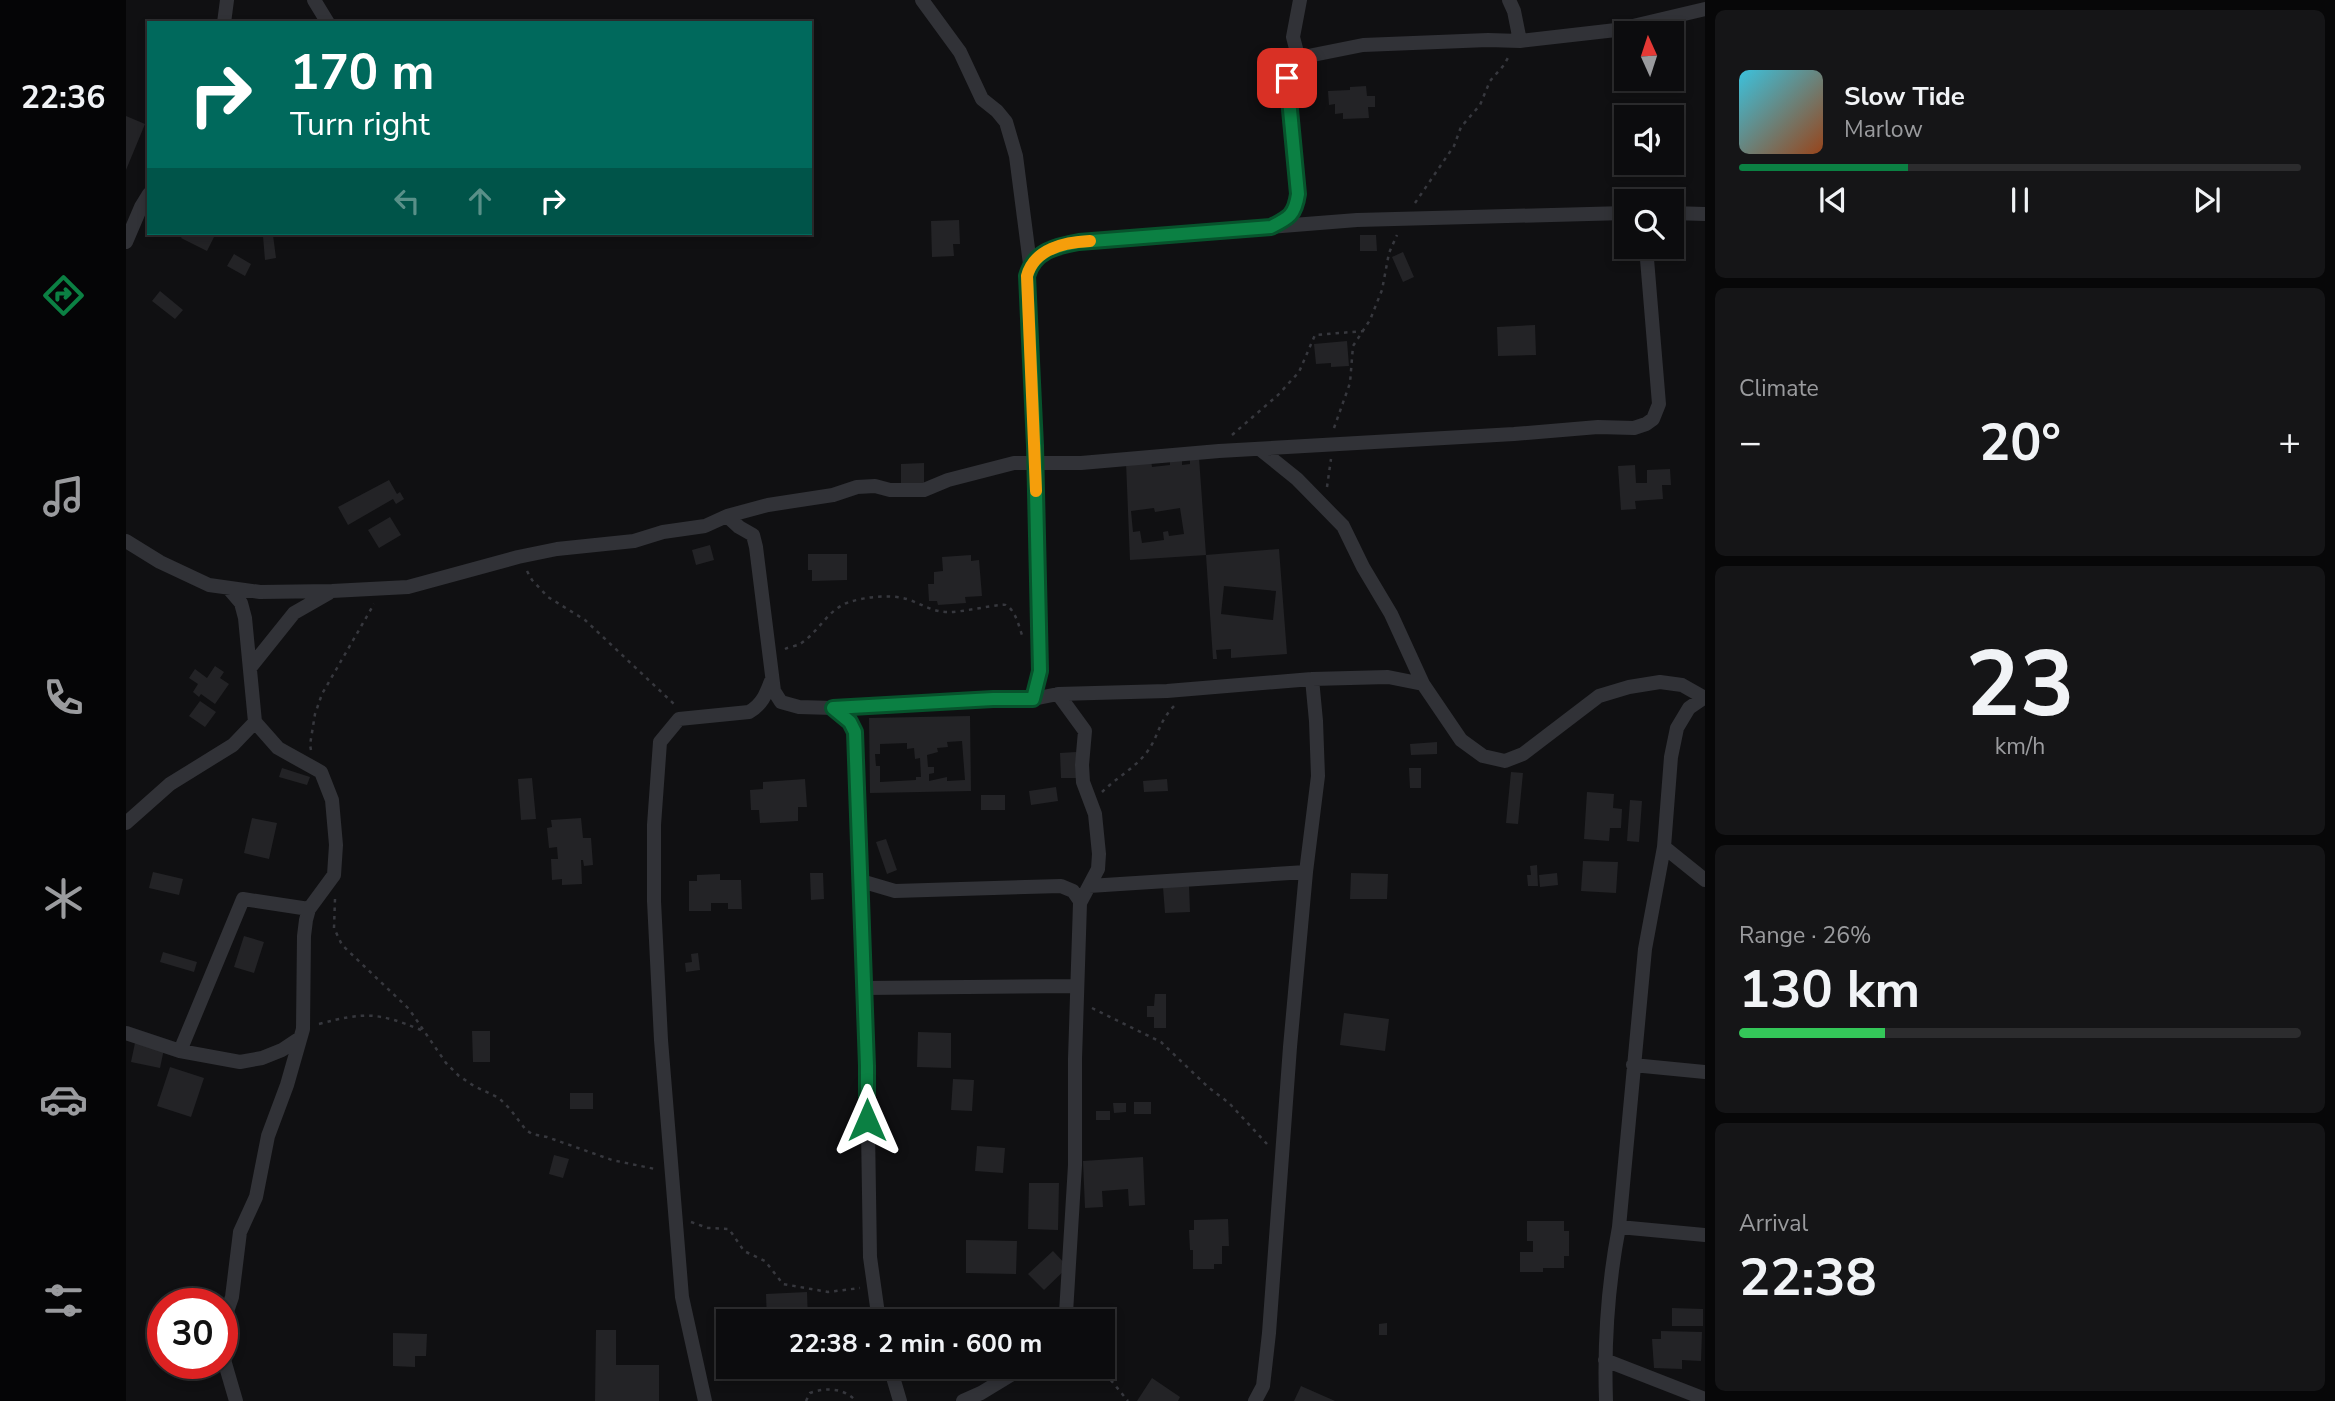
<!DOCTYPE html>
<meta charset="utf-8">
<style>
:root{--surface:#0c0c0e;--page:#151517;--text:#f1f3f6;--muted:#9a9b9e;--line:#2c2c2e;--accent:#0b8043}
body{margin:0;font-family:"Nunito Sans",sans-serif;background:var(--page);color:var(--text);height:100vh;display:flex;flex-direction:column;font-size:26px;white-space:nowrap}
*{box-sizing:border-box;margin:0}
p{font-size:23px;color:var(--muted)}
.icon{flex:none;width:38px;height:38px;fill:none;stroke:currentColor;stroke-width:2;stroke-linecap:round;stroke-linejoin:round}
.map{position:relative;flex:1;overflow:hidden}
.drawer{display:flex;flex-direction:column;gap:10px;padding:10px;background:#070708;width:630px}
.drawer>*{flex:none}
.banner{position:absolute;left:21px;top:21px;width:665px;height:214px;border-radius:0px;box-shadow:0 4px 10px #0003,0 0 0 2px var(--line);background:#00695c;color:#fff;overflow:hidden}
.needle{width:46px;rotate:357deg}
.controls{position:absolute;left:1488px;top:21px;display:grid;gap:14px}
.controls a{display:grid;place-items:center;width:70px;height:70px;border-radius:0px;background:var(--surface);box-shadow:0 4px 10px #0003,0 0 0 2px var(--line);font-size:35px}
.speed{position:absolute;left:21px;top:1288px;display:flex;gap:14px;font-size:35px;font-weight:700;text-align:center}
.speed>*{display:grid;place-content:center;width:91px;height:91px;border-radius:50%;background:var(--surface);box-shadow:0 4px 10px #0003,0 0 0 2px var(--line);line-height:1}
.speed .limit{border:10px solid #d22;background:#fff;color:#111}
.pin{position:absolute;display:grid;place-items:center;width:60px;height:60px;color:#fff;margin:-30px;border-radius:14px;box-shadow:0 4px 10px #0006}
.me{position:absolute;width:77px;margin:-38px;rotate:0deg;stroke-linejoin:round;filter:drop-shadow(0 0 5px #0008)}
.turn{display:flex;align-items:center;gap:24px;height:147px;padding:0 28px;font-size:32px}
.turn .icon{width:91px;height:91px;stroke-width:2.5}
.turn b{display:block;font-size:49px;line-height:60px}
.lanes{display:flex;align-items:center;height:66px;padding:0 28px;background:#0003;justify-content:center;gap:35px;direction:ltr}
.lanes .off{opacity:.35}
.big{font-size:52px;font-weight:700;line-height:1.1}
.drawer .card{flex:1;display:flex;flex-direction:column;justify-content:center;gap:10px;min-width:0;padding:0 24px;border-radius:10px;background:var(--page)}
.drawer .dial{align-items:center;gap:0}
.dial b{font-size:91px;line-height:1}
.song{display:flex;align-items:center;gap:21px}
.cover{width:84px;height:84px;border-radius:10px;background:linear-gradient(135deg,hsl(190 70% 55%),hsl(20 70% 35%))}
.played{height:7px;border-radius:4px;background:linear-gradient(90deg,var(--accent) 30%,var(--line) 30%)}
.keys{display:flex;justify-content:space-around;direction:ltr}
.heat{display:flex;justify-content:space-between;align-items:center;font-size:38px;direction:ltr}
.charge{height:10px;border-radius:5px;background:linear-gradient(90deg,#34c759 26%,var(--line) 0)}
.trip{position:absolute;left:590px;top:1309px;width:399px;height:70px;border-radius:0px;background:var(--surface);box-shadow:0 4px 10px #0003,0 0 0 2px var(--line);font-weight:700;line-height:70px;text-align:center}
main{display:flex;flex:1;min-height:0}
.tabs{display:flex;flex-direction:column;width:126px;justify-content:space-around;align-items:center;background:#050506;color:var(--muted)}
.tabs .icon{width:49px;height:49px}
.tabs .current{color:var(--accent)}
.tabs b{font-size:32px;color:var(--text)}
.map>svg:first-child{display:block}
.building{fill:#232326;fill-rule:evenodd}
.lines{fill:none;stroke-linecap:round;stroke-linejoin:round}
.path{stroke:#37383e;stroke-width:2.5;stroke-dasharray:3.5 5;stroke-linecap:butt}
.street{stroke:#313237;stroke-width:14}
.route-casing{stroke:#07532c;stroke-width:18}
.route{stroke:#0b8043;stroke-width:12}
.slow{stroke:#f59e0b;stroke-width:12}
</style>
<main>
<nav class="tabs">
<b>22:36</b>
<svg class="icon current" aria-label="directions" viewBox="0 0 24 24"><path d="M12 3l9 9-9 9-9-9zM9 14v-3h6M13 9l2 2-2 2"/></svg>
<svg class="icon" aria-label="music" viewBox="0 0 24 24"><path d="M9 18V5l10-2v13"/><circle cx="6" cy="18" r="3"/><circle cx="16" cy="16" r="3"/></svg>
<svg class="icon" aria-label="phone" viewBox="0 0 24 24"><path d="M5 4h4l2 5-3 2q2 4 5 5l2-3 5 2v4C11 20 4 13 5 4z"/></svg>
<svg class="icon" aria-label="climate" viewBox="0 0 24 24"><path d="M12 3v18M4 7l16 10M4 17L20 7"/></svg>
<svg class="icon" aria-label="car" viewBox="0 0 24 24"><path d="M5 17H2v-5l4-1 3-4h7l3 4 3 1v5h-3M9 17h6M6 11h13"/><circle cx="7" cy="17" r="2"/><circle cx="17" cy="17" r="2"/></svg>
<svg class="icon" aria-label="filters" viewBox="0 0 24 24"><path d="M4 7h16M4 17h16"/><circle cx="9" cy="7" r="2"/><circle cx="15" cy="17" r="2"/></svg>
</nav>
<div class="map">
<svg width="1579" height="1401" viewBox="0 0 1579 1401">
<rect width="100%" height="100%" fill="#101012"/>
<path class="building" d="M1240 86 1241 96H1249V107H1242L1243 118 1217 119V113L1209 114V104L1203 105 1202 91 1224 90V87Z
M0 116 19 124 0 170Z
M833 220 834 244H827L828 256 806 257 805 221Z
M58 233H90L81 251 55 238Z
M147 235 150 258 139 260 137 236Z
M1234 235H1250L1251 251H1234Z
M1277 252 1288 277 1277 282 1266 257Z
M108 254 125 264 119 276 101 266Z
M34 291 57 310 49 319 26 301Z
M1409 325 1410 355 1372 356 1371 327Z
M1221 341 1223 366 1205 367V363L1190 364 1188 344Z
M1056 458V465L1064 464V458H1073L1080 555 1153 549 1161 654 1105 658V649L1090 650 1091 659H1087L1080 555 1004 560 1000 462 1025 460 1026 467 1044 465V459ZM1028 508 1029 512 1054 508 1058 534 1043 536 1042 531 1037 532 1038 540 1016 543 1014 531 1007 532 1005 511ZM1098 586 1150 591 1147 620 1095 614Z
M798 463V485L775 486V464Z
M1509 465 1510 483H1521V470L1544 469 1545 485H1536L1537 499 1509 501 1510 509 1495 510 1492 466Z
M263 480 271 494 274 492 278 499 270 504 267 499 222 525 212 507Z
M264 517 275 535 253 548 242 530Z
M584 545 588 560 570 565 566 550Z
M682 554H721V580L686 581V570H682Z
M845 555V561L853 560 856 596 839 597 840 603 812 605 811 601H803L802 584H808V572L817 571 816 557Z
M89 666 98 672 94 678 103 684 89 704 75 694 73 697 67 692 72 684 63 678 69 669 81 678Z
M74 701 90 712 79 727 63 716Z
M844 716 845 791 744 793 743 718ZM836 741 839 780 821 781V777L803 781V774L808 773V767H802L801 755 812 752 811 748 822 747 821 742ZM781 743V749L788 748 789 759 794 758 795 777H790V780L754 782V766H750L749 754H754V744Z
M1311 742V754L1285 755 1284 744Z
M950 752 952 778H935L934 753Z
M156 768 184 777 181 785 153 777Z
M1283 768H1295V788H1284Z
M1385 772 1397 773 1392 824 1380 823Z
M406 778 410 819 395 820 392 779Z
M679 779 681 807H672V821L634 823 633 810H625L624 790 637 789V782Z
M1041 779 1042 791 1018 792 1017 781Z
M930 787 932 801 905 805 903 791Z
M1461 792 1488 794 1487 808 1496 809 1495 828H1484L1483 841 1458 839Z
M855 795H879V810H855Z
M1504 800 1516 801 1513 842 1501 841Z
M126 818 151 823 143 859 118 853Z
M455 818 457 838H465L467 865 458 866 457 860H455L456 884 436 885V879L426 880 425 859H432L431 847 423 848 421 828 426 827 425 820Z
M760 839 771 870 761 874 750 842Z
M1457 861 1492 862 1490 893 1455 891Z
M1411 865 1412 886H1402L1401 875H1405L1404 866Z
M27 872 57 879 53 895 23 888Z
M684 873H697L698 899 685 900Z
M1225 873 1262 874 1261 899H1224Z
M1431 873 1432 885 1414 887 1413 875Z
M594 874V880H615L616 909H602V903H585V911H563V881H571V875Z
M1063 886 1064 912 1039 913 1037 887Z
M118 936 138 942 128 973 108 967Z
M37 952 71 962 68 972 34 962Z
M572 953 574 970 560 972 559 963 566 962 565 954Z
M1029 994H1040V1028H1028V1017H1021V1006H1028Z
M1218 1013 1263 1019 1259 1051 1214 1045Z
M346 1031H364V1062H347Z
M792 1032 825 1033V1068L791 1067Z
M9 1043 38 1049 34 1068 5 1062Z
M44 1067 78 1078 65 1117 31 1106Z
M827 1079 848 1080 846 1111 825 1110Z
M444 1093H467V1109H444Z
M1008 1102H1025V1114H1008Z
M987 1103H1000V1112L988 1113Z
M970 1111H984V1120H970Z
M851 1146 879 1148 877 1173 849 1171Z
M428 1155 443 1159 437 1178 423 1174Z
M1017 1157 1019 1205 1003 1206 1002 1189 976 1191 977 1207 959 1208 957 1161Z
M903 1183H933L932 1230 902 1229Z
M1102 1219 1103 1246H1096V1264H1088V1269H1067V1250H1064L1063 1230H1068V1220Z
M1401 1221H1438V1231H1443V1256H1438V1268H1417V1272H1394V1252H1407V1241H1401Z
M840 1240 891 1241 890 1274 840 1273Z
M927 1251 942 1267 918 1290 902 1274Z
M681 1292 682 1321H641L640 1294Z
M1546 1308 1577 1309V1326H1546Z
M1261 1323V1335H1253V1324Z
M470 1330H490V1365H533V1401H469Z
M1535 1331 1576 1332 1575 1361 1556 1360V1369L1528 1368 1526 1339H1535Z
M267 1333 301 1334 300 1356H289V1367L267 1366Z
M1026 1378 1054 1397 1052 1401H1011Z
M1175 1386 1209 1401H1168Z"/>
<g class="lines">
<path class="path" d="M1289 203 1328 146 1335 127 1354 105 1364 81 1378 65 1384 54
M1208 428 1224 383 1227 346 1244 320 1256 290 1263 253 1271 235
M1106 435 1152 395 1173 372 1189 335 1238 331
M1201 487 1205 459
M401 571 406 580 422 597 459 620 548 704
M659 649C663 647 670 646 674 644 693 632 701 610 723 602 740 597 763 594 781 599 796 604 806 612 822 612 833 613 876 603 880 605 890 611 893 627 897 638
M185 750 184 745 189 714 196 694 248 604
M976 792C990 778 1009 768 1021 752 1033 736 1032 722 1049 705
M209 899 208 928 216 945 283 1009 320 1063 333 1076 348 1086 373 1098 384 1109 400 1130 406 1134 421 1137 486 1160 529 1169
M966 1008 1035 1042 1082 1087 1103 1103 1141 1144
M193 1024C238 1012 252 1012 295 1030
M565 1222 582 1228 603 1229 618 1251 639 1261 657 1284 702 1292 734 1288
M974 1367 1002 1401
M680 1401 684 1393C700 1387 718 1388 730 1401"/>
<path class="street" d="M188 0 202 23
M796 0 834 52 856 99 871 111 880 122 890 156 904 264
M1383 0 1388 11 1394 41
M98 23 101 0
M1173 60 1167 37 1174 0
M1545 213 1579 214
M1148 226C1163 218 1170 211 1172 194L1161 78 1166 66 1177 57 1237 45 1362 40 1394 41 1490 30 1579 9
M0 242 15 207 23 194
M1135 450 1171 479 1217 526 1237 567 1265 614 1297 684
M601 516 642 505 707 495 731 487 749 486 764 490H798L822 480 888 463H955L1093 451 1388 434 1472 427 1508 428 1520 424 1527 419 1533 404 1520 247
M0 541 34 562 83 585 134 592 206 591 282 587 392 557 431 549 508 541 537 532 579 526 601 516 613 527 627 535 630 547 648 691 655 702 673 707 707 708 867 699H907L932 694 1041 691 1186 679 1262 677 1297 684 1335 740 1357 756 1379 761 1397 754 1473 696 1503 687 1534 682 1556 685 1577 697
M124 668 168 613 203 593
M932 694 959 731 956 765 957 782 969 814 973 854 972 869 954 903 949 1059V1165L940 1313 937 1321
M907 699 914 671 910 462 900 276C908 251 929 246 952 242L1231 220 1500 213
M707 708 724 722 728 732 741 1066 744 1257 753 1321
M0 823 44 784 107 745 129 722
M1538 847 1579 880
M735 881 769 891 935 886 947 891 954 901
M963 886 1180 872
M739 988 951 986
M0 1033 54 1051 114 1062 136 1058 156 1050 174 1038
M54 1051 117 899 183 909
M1507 1065 1579 1072
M1493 1227 1579 1235
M96 1326 106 1297 114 1232 130 1197 142 1136 161 1085 177 1029 178 936 180 920 183 909 208 875 210 845 206 800 195 772 152 748 129 722 119 618 115 603 103 589
M96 1353 110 1401
M1479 1360 1579 1399
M764 1367 774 1401
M579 1401 556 1297 535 1040 528 901V825L534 742 553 719 623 712C636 705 640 694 645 681
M837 1401 855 1393 898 1367
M1129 1401 1137 1386 1143 1333 1164 1047 1180 872 1192 776 1190 721 1186 679
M1480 1401C1478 1343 1482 1284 1493 1227L1519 949 1538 847 1545 757 1551 728 1563 708 1579 697"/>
</g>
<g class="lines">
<defs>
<path id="route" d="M741 1120V1066L729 732 724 722 707 708 867 699H907L914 671 909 446 901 276C908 251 930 246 953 242L1145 227C1163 218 1169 215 1172 194L1161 78"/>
</defs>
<use href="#route" class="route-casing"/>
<use href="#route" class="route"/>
<path class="slow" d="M910 491 901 276C908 249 939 242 964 241"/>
</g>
</svg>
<div class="controls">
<a><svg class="needle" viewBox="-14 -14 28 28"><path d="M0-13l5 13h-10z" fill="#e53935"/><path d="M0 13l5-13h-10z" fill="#9a9b9e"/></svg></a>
<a><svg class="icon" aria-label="sound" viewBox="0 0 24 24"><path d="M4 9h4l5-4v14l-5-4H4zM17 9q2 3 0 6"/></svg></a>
<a><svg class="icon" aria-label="search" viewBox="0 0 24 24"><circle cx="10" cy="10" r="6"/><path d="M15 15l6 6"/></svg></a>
</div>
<div class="speed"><div class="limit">30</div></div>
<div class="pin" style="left:1161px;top:78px;background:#d93025"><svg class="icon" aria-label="arrive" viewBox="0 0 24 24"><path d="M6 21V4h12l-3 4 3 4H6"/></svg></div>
<svg class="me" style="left:741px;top:1120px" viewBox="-20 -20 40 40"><path d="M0-17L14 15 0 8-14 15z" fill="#0b8043" stroke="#fff" stroke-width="4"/></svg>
<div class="trip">22:38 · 2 min · 600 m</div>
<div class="banner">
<div class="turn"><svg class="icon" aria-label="right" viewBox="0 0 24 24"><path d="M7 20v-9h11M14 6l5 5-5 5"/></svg><div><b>170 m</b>Turn right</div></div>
<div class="lanes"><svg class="icon off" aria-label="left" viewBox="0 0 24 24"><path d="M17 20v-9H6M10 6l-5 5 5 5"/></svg><svg class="icon off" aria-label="ahead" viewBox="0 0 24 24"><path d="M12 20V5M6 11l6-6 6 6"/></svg><svg class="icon" aria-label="right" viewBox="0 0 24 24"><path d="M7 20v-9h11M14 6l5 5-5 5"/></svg></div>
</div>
</div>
<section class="drawer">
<div class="card">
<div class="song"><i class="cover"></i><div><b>Slow Tide</b><p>Marlow</p></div></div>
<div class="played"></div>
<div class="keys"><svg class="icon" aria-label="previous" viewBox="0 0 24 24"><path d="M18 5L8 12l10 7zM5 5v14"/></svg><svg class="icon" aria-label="pause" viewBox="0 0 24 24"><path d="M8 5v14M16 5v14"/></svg><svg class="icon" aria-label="next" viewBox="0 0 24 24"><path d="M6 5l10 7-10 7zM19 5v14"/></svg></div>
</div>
<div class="card"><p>Climate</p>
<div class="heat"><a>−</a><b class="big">20°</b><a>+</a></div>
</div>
<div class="card dial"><b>23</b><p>km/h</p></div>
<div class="card"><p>Range · 26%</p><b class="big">130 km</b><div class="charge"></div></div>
<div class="card"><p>Arrival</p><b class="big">22:38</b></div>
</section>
</main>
